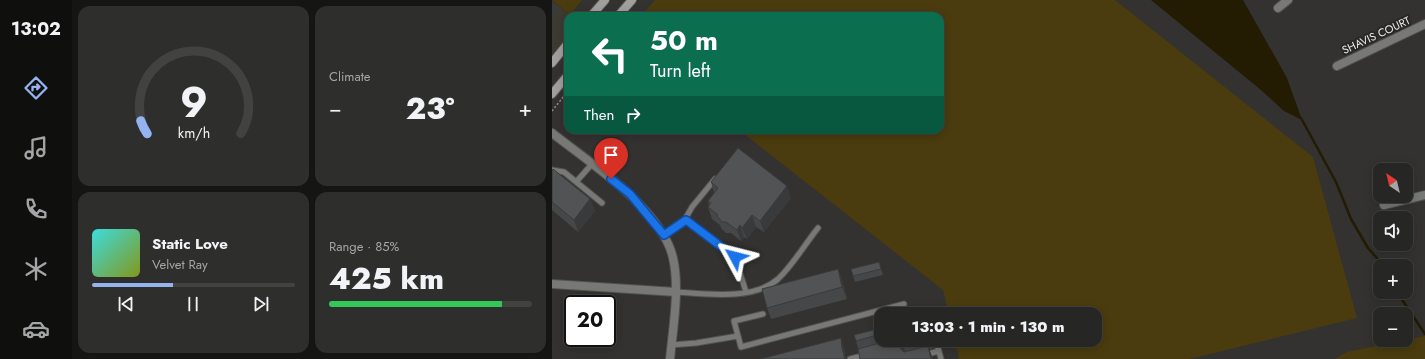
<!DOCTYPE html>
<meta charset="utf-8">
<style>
:root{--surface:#262624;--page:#2e2e2c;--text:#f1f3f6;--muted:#a4a5a6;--line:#424341;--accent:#95b2f1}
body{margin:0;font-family:Jost,sans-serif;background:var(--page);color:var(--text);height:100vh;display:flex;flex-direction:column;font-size:15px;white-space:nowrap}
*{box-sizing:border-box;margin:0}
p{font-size:13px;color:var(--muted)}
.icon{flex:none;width:22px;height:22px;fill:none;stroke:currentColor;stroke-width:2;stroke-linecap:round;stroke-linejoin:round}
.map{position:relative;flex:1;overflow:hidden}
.panel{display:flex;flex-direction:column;gap:6px;padding:6px;background:#151514;width:480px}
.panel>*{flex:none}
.hud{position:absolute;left:12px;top:12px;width:380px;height:122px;border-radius:12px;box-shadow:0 2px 10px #0003,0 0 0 1px var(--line);background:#0b6e4f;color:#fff;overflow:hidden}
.needle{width:26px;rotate:325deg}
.fabs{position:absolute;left:821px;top:163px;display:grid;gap:8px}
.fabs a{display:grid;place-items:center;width:40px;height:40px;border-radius:8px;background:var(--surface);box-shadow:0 2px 10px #0003,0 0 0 1px var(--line);font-size:20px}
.speed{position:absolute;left:12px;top:295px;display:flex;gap:8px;font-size:20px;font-weight:700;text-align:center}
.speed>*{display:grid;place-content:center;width:52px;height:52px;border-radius:50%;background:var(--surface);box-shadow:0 2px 10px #0003,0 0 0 1px var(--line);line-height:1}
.speed .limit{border:2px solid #111;border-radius:6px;background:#fff;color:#111}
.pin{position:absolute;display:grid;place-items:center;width:34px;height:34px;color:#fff;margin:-41px -17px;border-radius:50% 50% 50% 0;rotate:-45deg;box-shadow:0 0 4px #0007}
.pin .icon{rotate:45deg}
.me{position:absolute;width:44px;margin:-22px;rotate:308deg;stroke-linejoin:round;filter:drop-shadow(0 0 3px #0008)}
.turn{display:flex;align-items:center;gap:14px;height:84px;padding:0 20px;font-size:18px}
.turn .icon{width:52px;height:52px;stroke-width:2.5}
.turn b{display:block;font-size:28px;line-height:34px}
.then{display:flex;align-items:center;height:38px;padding:0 20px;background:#0003;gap:8px;font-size:15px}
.big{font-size:30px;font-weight:800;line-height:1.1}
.panel .tile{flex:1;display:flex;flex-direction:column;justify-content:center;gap:6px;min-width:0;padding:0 14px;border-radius:12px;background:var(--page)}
.panel .dial{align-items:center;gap:0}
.dial svg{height:104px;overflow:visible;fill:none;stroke:var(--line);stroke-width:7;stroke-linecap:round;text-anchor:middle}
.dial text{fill:var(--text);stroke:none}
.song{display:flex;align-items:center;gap:12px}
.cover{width:48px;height:48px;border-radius:6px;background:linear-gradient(135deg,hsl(180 70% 55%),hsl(70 70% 35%))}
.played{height:4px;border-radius:2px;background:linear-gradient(90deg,var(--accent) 40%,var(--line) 40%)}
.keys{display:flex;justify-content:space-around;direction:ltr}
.heat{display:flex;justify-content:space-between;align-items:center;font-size:22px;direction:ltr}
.charge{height:6px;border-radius:3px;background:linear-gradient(90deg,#34c759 85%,var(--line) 0)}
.panel .tiles{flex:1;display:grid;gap:6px;grid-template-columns:repeat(2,1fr)}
.trip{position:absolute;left:322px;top:307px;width:228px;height:40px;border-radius:12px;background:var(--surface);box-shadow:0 2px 10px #0003,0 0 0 1px var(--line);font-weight:800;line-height:40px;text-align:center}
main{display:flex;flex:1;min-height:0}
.tab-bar{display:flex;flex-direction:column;width:72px;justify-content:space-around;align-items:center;background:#0f0f0e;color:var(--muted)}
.tab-bar .icon{width:28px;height:28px}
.tab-bar .selected{color:var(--accent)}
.tab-bar b{font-size:18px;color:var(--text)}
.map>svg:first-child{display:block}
.built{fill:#3d3a32}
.green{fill:#4a3c0e}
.water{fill:#231b02}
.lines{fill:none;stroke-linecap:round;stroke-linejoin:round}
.stream{stroke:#231b02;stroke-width:2.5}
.lane-casing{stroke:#50504e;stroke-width:7}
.street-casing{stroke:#50504e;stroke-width:10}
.secondary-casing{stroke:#50504e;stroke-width:10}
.path{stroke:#91908e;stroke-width:1.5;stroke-dasharray:2 2;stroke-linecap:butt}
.lane{stroke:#787877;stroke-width:5}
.street{stroke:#787877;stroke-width:8}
.secondary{stroke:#a09f9d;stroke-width:8}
.wall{fill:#464748}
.shaded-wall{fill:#393a3b}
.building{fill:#515354;stroke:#393a3b}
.route-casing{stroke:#114b97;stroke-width:10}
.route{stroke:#1a73e8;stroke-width:7}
.labels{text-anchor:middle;stroke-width:4;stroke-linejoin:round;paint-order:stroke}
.street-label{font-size:11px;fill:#ebebe9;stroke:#292826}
</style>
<main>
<nav class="tab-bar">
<b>13:02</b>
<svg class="icon selected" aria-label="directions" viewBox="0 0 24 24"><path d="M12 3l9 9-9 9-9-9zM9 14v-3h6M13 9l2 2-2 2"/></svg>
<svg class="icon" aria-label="music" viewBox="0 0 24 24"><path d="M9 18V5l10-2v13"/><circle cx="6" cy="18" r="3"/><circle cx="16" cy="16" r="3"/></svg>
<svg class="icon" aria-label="phone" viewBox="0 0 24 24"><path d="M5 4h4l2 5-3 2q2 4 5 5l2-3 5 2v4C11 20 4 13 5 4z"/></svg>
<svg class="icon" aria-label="climate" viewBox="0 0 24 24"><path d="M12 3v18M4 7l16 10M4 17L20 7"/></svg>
<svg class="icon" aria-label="car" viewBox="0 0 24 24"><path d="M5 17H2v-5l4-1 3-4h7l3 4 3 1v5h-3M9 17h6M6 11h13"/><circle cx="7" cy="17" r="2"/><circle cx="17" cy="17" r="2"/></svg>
</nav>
<section class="panel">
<div class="tiles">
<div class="tile dial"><svg viewBox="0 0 100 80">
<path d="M14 69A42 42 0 1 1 86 69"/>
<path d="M14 69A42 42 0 0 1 9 59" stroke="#95b2f1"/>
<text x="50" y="56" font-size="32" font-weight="700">9</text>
<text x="50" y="72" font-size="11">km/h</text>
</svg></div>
<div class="tile"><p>Climate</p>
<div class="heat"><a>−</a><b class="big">23°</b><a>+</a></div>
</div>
<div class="tile">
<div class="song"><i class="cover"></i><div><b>Static Love</b><p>Velvet Ray</p></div></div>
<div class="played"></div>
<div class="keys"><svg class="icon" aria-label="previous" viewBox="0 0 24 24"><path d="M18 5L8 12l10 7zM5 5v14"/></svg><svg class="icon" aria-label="pause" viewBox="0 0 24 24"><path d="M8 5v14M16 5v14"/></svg><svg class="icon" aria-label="next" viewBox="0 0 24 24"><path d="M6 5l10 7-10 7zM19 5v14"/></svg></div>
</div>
<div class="tile"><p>Range · 85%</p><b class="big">425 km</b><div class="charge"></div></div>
</div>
</section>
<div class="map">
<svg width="873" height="359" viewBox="0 0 873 359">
<rect width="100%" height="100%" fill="#333230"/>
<path class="built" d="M0 1 19 16H16V43L0 63Z"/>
<path class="green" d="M0 0H30L18 15Z
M103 0H563L761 157 805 318 638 359H407L403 340H543V314H397L391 290 187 130H388V16H89Z
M873 336V359H783L795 352Z"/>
<path class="water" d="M599 0H691L735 78 750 120 732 111 709 90Z"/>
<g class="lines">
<path class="stream" d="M749 118 784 182 799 219 816 248 832 266
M845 292 873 334"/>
<defs>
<path id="lane" d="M0 170 12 172 50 203
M24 182 40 164
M134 220 183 257 194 292
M112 235 131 223 140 207 163 179
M124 292C154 294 201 301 226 279 241 265 253 244 266 228
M186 336 182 321 211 314
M384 340 389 359
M119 345 144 343 186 336 189 347 352 304
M372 355 387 351
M298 359 314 355"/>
<path id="street" d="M726 8 736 0
M785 66 873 24
M0 133C38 163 110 209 121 258 128 288 121 328 118 359
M832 205 873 195
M0 284 124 292"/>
<path id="secondary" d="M39 16 53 0
M66 16 80 0
M0 63 16 43
M0 94 16 75"/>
</defs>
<use href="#lane" class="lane-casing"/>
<use href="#street" class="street-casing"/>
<use href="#secondary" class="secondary-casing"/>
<path class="path" d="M0 111 16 91"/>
<use href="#lane" class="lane"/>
<use href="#street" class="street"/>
<use href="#secondary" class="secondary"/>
</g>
<path class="wall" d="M0 170 38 199 43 211 26 232 0 210Z
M159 182 239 198 212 232 204 227 195 239 192 237 189 241 179 233H174L169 228 168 225 160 219 156 207 157 205 156 201 162 193Z
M327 262 331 275 303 282 301 276Z
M286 269 290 280 295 299 219 319 215 308Z
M329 328V340H378L380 349H377L381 359H308L306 348 304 341Z"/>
<path class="shaded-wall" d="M0 2 5 13 0 19Z
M235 186 239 198 212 232 208 221Z
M38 199 43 211 26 232 22 220Z
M200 215 204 227 195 239 190 228Z
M188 225 192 237 189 241 185 230Z
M286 269 290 280 295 299 290 287Z
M289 338 293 350 294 359H293L290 348Z
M376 340H378L380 349Z
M350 344 355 355 348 348Z
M376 346 381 359H379Z"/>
<path class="building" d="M186 148 235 186 208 221 200 215 190 228 188 225 185 230 174 222H170L165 216 166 215 156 207 159 203 156 201 166 188 159 182Z
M1 169 38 199 22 220 0 202V170Z
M327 262 329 269 301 276 299 269Z
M286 269 290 287 215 308 210 289Z
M329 328V334L304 341 302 335Z
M289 338 290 348 293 359H208Z
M339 340H365L350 344 348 348 352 352 376 346 379 359H308L306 349Z"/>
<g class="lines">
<defs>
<path id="route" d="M59 179 78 194 112 235 134 220 183 257"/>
</defs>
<use href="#route" class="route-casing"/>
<use href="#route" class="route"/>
</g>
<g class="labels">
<g class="street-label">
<text transform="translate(824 35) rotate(-25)" y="4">SHAVIS COURT</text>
</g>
</g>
</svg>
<div class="fabs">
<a><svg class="needle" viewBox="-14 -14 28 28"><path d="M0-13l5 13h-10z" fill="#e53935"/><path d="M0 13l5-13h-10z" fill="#a4a5a6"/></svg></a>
<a><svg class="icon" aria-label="sound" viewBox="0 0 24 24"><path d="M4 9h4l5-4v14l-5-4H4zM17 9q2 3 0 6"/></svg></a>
<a>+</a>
<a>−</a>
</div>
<div class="speed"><div class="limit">20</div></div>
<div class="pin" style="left:59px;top:179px;background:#d93025"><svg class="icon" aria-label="arrive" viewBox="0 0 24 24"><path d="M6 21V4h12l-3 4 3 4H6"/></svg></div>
<svg class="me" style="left:183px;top:257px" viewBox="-20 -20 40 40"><path d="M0-17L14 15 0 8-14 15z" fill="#1a73e8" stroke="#fff" stroke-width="4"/></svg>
<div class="trip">13:03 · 1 min · 130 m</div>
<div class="hud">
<div class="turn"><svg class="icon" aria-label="left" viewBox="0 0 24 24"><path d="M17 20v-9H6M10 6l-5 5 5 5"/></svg><div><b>50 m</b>Turn left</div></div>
<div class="then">Then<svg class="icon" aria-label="right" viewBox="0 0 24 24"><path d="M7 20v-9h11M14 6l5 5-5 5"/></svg></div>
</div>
</div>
</main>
